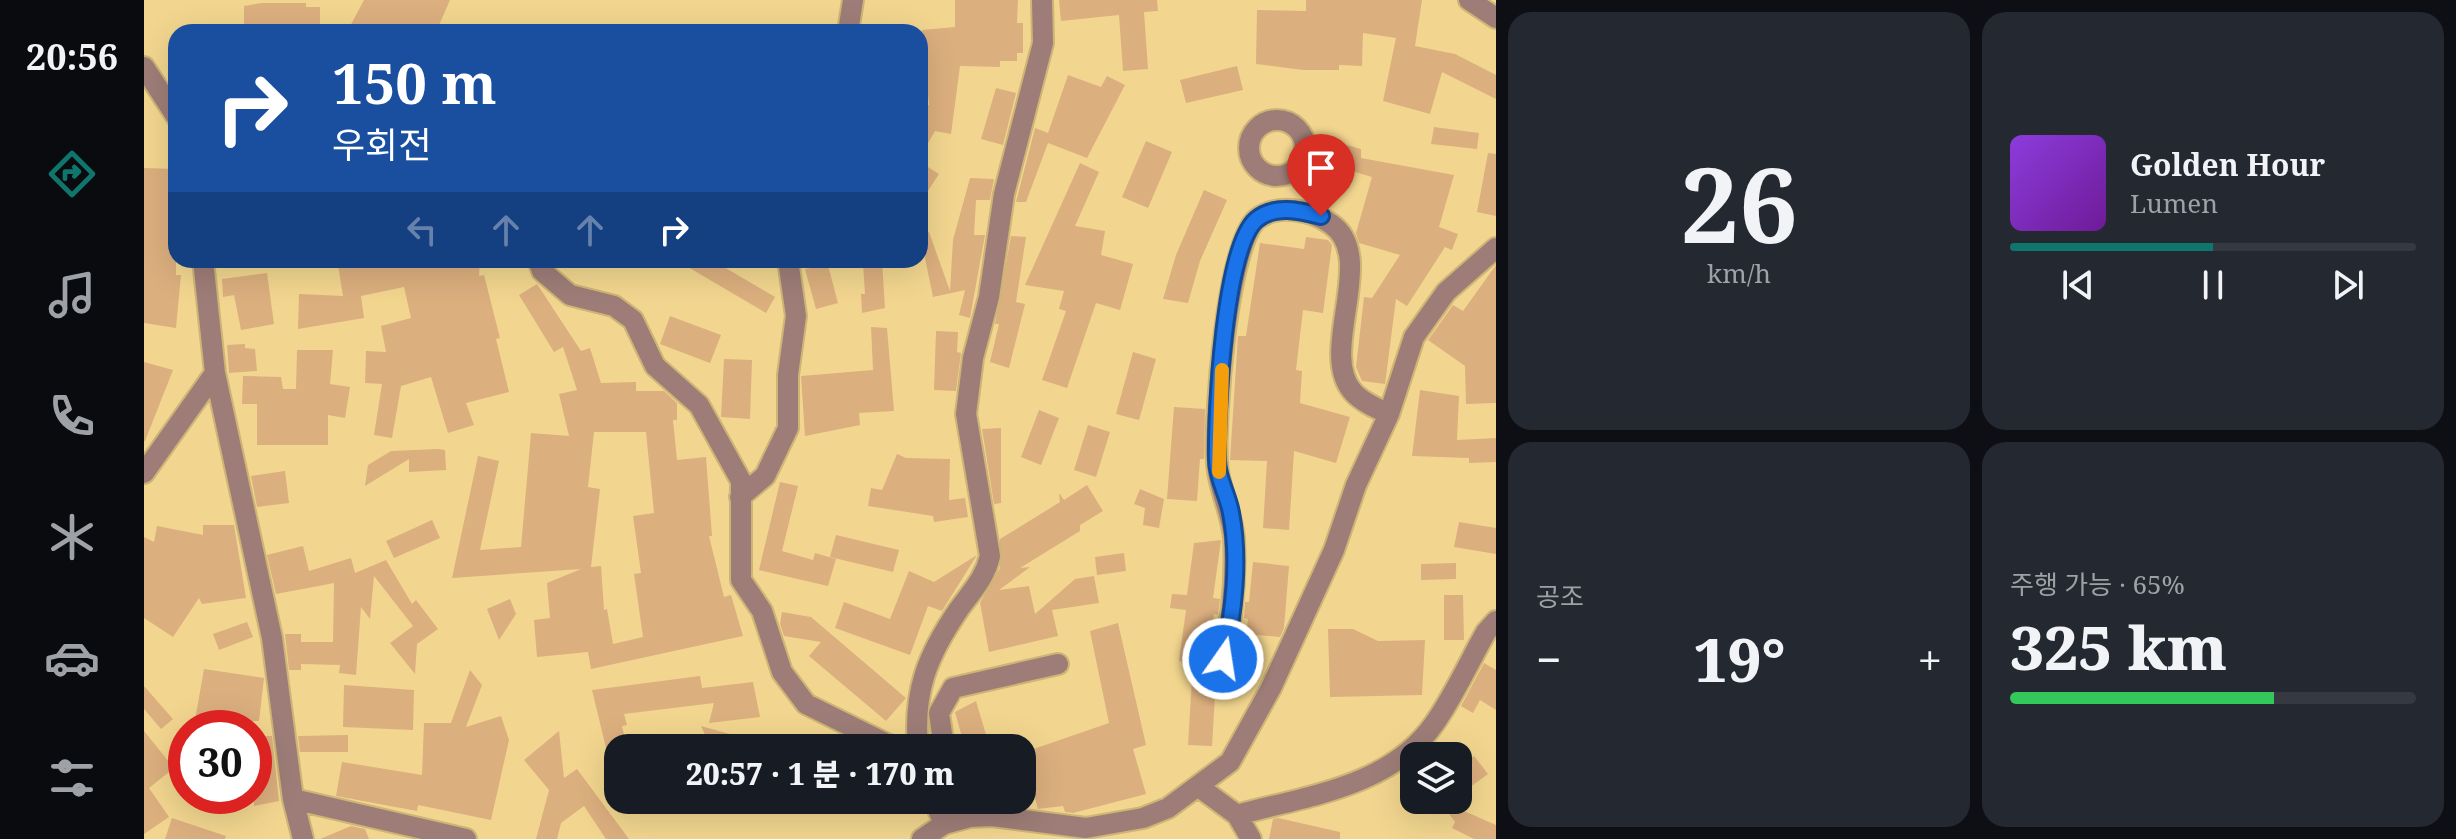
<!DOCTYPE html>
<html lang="ko">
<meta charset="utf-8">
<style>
:root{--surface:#171b24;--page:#242831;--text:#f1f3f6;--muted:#9ea1a6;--line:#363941;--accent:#0f766e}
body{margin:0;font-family:"Noto Serif","Noto Sans KR",serif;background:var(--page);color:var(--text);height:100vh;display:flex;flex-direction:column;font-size:30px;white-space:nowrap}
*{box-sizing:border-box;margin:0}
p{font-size:26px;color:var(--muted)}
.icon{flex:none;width:44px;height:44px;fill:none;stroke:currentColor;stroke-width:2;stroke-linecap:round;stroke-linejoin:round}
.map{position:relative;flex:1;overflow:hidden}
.panel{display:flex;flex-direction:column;gap:12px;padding:12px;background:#0d0f14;width:960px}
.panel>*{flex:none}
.hud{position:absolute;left:24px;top:24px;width:760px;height:244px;border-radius:24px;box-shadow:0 8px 32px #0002;background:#1a4fa0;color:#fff;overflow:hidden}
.fabs{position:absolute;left:1256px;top:742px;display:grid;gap:16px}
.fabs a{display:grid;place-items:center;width:72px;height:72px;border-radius:16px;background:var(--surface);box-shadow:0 8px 32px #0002;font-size:40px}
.speed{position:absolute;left:24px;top:710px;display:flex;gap:16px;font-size:40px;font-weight:700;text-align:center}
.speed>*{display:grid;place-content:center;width:104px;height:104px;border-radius:50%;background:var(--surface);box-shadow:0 8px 32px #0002;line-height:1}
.speed .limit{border:12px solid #d22;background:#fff;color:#111}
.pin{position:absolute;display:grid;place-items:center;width:68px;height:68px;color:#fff;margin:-82px -34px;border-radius:50% 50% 50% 0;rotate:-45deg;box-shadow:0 0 8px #0007}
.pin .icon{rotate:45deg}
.me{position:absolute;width:88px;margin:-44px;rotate:13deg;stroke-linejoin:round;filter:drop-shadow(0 0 6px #0008)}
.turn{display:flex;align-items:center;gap:28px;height:168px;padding:0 32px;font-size:36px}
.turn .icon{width:104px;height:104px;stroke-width:2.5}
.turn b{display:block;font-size:56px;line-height:68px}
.lanes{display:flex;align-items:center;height:76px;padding:0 32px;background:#0003;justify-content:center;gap:40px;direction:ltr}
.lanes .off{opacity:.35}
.big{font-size:60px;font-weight:800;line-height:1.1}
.panel .widget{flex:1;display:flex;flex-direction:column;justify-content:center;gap:12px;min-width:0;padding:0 28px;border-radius:24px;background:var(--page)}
.panel .dial{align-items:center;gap:0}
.dial b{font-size:104px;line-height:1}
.song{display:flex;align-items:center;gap:24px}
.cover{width:96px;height:96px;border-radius:12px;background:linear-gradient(135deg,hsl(270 70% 55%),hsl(280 70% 35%))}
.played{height:8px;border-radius:4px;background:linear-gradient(90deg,var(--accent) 50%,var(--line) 50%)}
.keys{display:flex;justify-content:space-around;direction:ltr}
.heat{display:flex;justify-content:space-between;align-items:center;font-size:44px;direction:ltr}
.charge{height:12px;border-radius:6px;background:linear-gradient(90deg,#34c759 65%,var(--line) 0)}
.panel .tiles{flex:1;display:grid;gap:12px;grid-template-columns:repeat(2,1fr)}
.trip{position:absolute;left:460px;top:734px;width:432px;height:80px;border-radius:24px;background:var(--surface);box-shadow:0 8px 32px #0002;font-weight:800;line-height:80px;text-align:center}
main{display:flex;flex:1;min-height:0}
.tabs{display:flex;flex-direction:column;width:144px;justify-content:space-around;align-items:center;background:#090b0e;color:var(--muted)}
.tabs .icon{width:56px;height:56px}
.tabs .active{color:var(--accent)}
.tabs b{font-size:36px;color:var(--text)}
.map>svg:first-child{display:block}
.building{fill:#dcaf7e;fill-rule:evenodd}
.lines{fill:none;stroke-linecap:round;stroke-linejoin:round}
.minor-casing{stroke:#cdb575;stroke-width:24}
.minor{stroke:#9e7d78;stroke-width:20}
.route-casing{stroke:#114b97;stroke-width:20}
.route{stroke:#1a73e8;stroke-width:14}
.slow{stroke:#f59e0b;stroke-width:14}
</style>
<main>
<nav class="tabs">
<b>20:56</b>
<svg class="icon active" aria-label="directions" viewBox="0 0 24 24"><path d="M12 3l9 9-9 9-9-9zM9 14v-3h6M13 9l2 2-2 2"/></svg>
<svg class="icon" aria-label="music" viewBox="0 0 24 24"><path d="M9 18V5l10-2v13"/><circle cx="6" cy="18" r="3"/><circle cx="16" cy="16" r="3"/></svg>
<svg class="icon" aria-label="phone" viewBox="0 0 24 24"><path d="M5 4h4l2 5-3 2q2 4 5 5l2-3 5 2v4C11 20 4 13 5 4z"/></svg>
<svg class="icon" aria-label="climate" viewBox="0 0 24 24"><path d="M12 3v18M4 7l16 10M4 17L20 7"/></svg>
<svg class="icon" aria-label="car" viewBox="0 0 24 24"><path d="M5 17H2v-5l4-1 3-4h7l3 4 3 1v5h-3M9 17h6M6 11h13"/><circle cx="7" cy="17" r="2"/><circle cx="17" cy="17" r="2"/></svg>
<svg class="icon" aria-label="filters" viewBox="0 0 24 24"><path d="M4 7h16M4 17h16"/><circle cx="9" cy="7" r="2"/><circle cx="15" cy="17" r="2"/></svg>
</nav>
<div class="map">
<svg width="1352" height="839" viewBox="0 0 1352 839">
<rect width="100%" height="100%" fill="#f2d68f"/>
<path class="building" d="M220 0H306L292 32H203Z
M811 0H874L873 23H879V53H873V61H856V67L816 66 807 134 791 131 776 157V104L785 105 778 30 811 27Z
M915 0H1013L1014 11 1000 12 1004 69 979 71 975 15 917 21Z
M1162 0H1278L1271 46 1311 54 1352 75V99L1298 72 1286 114 1239 101 1252 38 1219 33 1218 66 1195 65V70H1159L1112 64 1113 10 1162 11Z
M118 3H162V7H176V32H100V6Z
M1093 66 1099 90 1042 103 1036 80Z
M924 75 957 87 963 76 981 85 943 158 904 143 882 202H872L891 128 904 133Z
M852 88 872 93 859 145 837 139Z
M1290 127 1335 133 1333 149 1287 144Z
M1181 139 1217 149V158L1310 175 1295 227 1314 234 1308 250 1301 247 1263 306 1252 299 1241 384 1218 381 1212 367 1220 297 1228 298 1256 255 1215 243 1212 233 1228 177 1174 161Z
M1002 141 1028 152 1004 208 978 197Z
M1344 153 1352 154V216L1333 212Z
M776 162 795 174 776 203Z
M936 163 955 172 931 226 961 231 957 255 989 264 976 310 952 303 923 388 898 380 922 311 915 309 920 291 881 285Z
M0 168 32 169V275H37L32 328 0 323Z
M826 178 850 179 846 200H832L830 235H841L826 318 815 315 821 290 789 297 776 234 785 232 806 291 809 240Z
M1060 190 1083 200 1056 261 1044 303 1019 299 1032 255Z
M867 236 882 237 872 302 881 304 865 368 846 362 855 324H851Z
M1162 237 1184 240 1188 245 1179 313 1159 310 1152 370 1158 371 1156 403 1206 417 1192 463 1150 451 1145 530 1119 528 1123 461 1086 460 1094 336H1102L1116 243 1160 249Z
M220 260H336L335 276 340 275 356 338 352 339 365 392 322 403 330 425 304 433 287 377 257 386 248 438 230 435 238 384 221 383 222 351 242 352 237 326 267 318 260 287 217 296 220 318 154 329 155 294 199 296 194 265Z
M532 260H568L631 297 622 313Z
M738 261 741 308 718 313 717 294H721L719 263Z
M684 265 694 303 672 309 661 269Z
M1352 265V403L1322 404 1321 366 1284 340 1309 305 1319 311Z
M123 273 130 324 97 330 90 295 79 297 78 279Z
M393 284 437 351 446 348 457 383 492 382V391H520L533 403V420H529L533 460 562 457 568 536H565L580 597 587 595 599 636 447 669 444 652 393 657 390 620 406 618 403 583 437 569 308 578 334 456 355 461 336 550 377 547 387 433 425 436 415 394 433 390 419 347 410 352 375 295ZM450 432H502L510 513 489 516 497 573 490 574 499 637 469 644 463 609 460 610 457 566 447 567 456 489 444 487Z
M526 316 577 335 566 363 516 344Z
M727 327 743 328 750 411 715 413 716 425 661 436 657 376 729 370Z
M792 331 814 332 813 352 817 353 812 391 790 390Z
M101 344V348L111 349 113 371 85 373 83 345Z
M153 350H189L186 384 206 387 201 418 184 415V445H113V404H98L99 376 137 377 139 389H152Z
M989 352 1012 359 995 420 972 414Z
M580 359 608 360 606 419 577 417Z
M0 362 29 370 1 441H0Z
M1276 390 1315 396 1313 440 1352 438V462L1325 463V458L1268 456Z
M1030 407 1061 409 1060 459H1056L1053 501 1023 499Z
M895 410 915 418 897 465 877 457Z
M944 425 966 432 952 477 930 470Z
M857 428V503L850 504 838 429Z
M294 449 301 450 302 470 265 472V459L221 486 224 465 247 451Z
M753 454 762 458 806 459 805 500 821 498 824 517 790 522 789 516 724 506 727 488 738 490Z
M141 471 145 503 113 507 107 476Z
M636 482 654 486 638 551 669 560 671 553 692 559 684 586 615 570Z
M943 485 959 511 936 525V531L876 568 886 567 855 590 885 586 891 614 931 579 950 576 955 603 908 610 914 636 845 652 836 603 856 568V539L916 502 915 493 920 500Z
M996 489 1020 499 1015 528 999 525 1001 508 990 504Z
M288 520 296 538 250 558 242 541Z
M1315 522 1352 528V554L1310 547Z
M59 525H90L102 598 58 604 55 598 29 637 0 618V537L10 542 13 526 59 535Z
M692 535 755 550 749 572 686 557Z
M1077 540 1069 598 1076 599 1074 615 1070 614 1063 665 1035 661 1042 610 1026 608 1028 594 1043 595 1050 543Z
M159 546 165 571 207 558 211 573 242 560 268 604 272 600 294 629 273 644 271 674 246 643 269 626 230 576 226 619 217 607 212 675 195 673 196 665 157 664V670H145L141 634H157V642H189L190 583 132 594 123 555Z
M980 553 982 571 953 575 951 557Z
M833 555 798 611 784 606 766 655 691 628 700 602 746 619 765 571 790 582Z
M1109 562 1145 566 1140 628 1136 637 1102 634 1104 619 1100 618 1101 602H1105Z
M1312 563V579L1277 580V564Z
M1300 595H1319L1320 640H1300Z
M366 599 372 614 355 640 343 609Z
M638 612 667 617 762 698 742 721 665 656 677 642 640 636 636 624Z
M103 622 109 637 75 650 69 634Z
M974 623 1002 745 989 749 1002 794 929 813 921 812 919 806 894 809 887 783 878 786V753L965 723 946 631Z
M1184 629H1209L1234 641 1281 640 1278 695 1186 697Z
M1340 663 1352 670V710L1336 700 1329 713 1317 706Z
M60 669 120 678 115 721 51 720Z
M326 670 338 685 322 727 357 716 365 740 347 820 274 805 273 811 192 796 198 762 278 775 280 723H307Z
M556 676 558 688 609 682 616 717 565 723 570 703 480 714 483 725 478 726 483 748H462L448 690Z
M1048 678 1072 679 1068 746 1044 745Z
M200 685 270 690 269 730 199 727Z
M0 686 29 719 17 729 0 709Z
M832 701 846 748H821L811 712Z
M557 726 618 743 617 748H558L561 735Z
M0 731 30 768 5 788 25 817 0 834Z
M415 731 420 778 433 769 485 839H462L440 806 417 823 413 839H392L405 790 380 760Z
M204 735V752H156L154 736Z
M110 736H128L135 801 110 806Z
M1330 756 1344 774 1314 796V768Z
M1295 800 1352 825V839H1330L1308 828 1311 822Z
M28 818 82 836 81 839H21Z
M1134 818 1196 832V839H1125L1129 819Z
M207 826 221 829 225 839H176Z"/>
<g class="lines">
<defs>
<path id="minor" d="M1325 0 1352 18
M704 32 709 0
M0 67 32 116
M1105 148a28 28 0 1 1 56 0a28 28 0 1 1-56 0Z
M59 260 71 373 128 638 149 799 322 839
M394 260 398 271 426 295 470 306 489 320 511 366 555 405 597 481V580L618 611 638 672 662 704 751 748
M0 473 71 373
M596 497 621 476 644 428V375L652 316 644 260
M1079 659C1088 620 1092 579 1090 539 1088 512 1074 488 1073 462 1070 420 1083 244 1113 219 1134 203 1168 210 1187 224 1235 257 1173 352 1209 392 1218 402 1232 408 1245 414
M774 748C769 691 783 656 815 609 828 591 841 578 846 556L822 414 829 358 845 297 860 194 899 43 898 0
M800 748 795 713 809 688 914 664
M1055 787 1093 815C1162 796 1246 787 1290 724 1310 696 1325 662 1342 632L1352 621
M149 799 159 839
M790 800 800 824 801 800
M1093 815 1107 839
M778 839 800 824 826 817 848 816 942 828 999 818 1024 808 1086 762 1127 688 1190 550 1212 485 1245 414 1270 337 1302 292 1352 248"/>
</defs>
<use href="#minor" class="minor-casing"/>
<use href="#minor" class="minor"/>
</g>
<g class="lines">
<defs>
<path id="route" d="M1079 659C1090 614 1096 559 1087 513 1084 495 1073 478 1073 460 1072 415 1080 248 1112 220 1130 204 1157 211 1177 216"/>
</defs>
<use href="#route" class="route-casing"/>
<use href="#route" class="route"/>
<path class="slow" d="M1075 472 1078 370"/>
</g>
</svg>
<div class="fabs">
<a><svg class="icon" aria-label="layers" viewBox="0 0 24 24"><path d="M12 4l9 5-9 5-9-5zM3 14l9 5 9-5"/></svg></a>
</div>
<div class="speed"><div class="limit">30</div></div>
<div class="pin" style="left:1177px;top:216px;background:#d93025"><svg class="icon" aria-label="arrive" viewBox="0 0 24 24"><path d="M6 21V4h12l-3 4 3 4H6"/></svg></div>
<svg class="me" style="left:1079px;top:659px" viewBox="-20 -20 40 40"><circle r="17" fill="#1a73e8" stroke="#fff" stroke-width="3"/><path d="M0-11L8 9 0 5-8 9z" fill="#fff"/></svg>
<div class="trip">20:57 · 1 분 · 170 m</div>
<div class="hud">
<div class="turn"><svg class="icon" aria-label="right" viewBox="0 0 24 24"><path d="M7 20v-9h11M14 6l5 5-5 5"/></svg><div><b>150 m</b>우회전</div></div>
<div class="lanes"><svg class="icon off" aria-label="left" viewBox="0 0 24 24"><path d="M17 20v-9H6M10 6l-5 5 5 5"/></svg><svg class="icon off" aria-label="ahead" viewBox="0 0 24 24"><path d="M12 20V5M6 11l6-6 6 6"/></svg><svg class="icon off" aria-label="ahead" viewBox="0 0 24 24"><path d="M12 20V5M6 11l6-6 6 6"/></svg><svg class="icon" aria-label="right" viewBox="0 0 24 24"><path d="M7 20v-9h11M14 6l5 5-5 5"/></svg></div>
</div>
</div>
<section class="panel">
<div class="tiles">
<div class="widget dial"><b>26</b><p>km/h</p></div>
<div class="widget">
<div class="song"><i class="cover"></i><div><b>Golden Hour</b><p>Lumen</p></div></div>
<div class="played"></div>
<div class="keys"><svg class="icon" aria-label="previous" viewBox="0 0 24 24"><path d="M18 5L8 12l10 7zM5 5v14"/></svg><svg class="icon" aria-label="pause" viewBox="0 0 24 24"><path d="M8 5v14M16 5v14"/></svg><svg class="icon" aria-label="next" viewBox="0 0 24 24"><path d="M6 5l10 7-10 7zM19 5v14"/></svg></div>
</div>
<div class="widget"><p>공조</p>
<div class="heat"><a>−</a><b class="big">19°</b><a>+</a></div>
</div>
<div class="widget"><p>주행 가능 · 65%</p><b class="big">325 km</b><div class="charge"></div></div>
</div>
</section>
</main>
